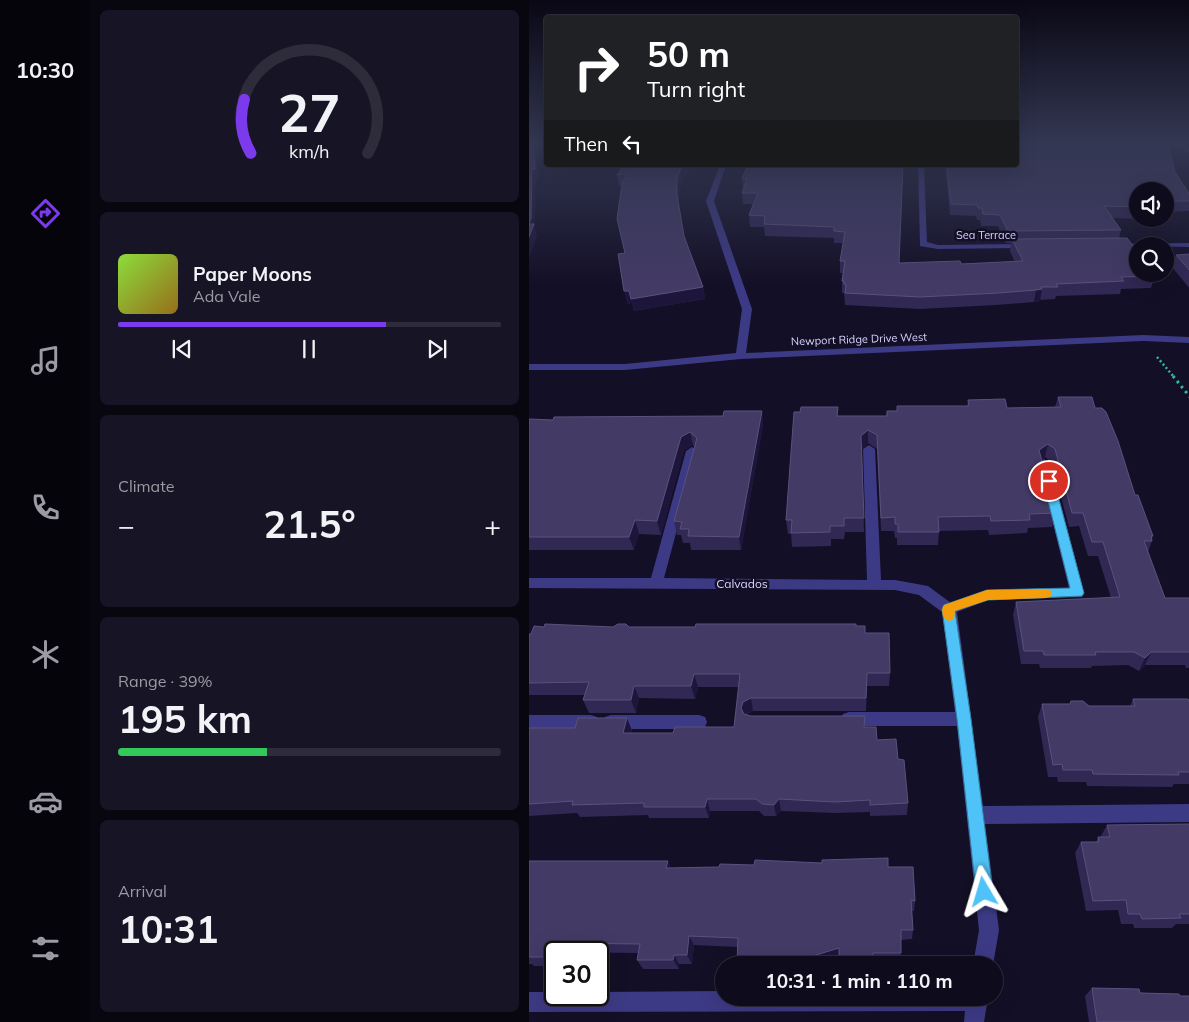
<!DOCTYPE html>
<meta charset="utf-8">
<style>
:root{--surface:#0e0b1c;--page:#171425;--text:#f1f3f6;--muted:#9b9ba3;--line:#2e2b3b;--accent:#7c3aed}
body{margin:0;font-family:Mulish,sans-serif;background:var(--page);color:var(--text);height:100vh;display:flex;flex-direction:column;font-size:19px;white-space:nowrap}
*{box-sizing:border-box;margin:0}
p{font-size:16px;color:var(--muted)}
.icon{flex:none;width:28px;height:28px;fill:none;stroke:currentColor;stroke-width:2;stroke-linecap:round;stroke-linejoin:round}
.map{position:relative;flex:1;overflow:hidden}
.details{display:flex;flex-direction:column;gap:10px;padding:10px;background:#08060f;width:439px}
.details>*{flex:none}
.guide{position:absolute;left:15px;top:15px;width:475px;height:152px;border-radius:5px;box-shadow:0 5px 20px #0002,0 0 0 1px var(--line);background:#202124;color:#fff;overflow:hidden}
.buttons{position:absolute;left:600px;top:182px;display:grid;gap:10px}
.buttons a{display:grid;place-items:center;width:45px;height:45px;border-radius:50%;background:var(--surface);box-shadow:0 5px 20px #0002,0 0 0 1px var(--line);font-size:25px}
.speed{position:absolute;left:15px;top:941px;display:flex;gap:10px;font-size:25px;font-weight:700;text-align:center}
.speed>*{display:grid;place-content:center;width:65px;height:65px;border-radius:50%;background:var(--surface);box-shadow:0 5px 20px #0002,0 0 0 1px var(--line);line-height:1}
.speed .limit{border:2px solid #111;border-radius:8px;background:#fff;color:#111}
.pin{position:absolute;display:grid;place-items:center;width:42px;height:42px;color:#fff;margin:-21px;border:2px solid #fff;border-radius:50%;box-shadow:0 1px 5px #0007}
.me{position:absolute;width:55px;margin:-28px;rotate:353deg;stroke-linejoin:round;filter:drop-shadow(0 0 4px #0008)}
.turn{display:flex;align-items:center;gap:18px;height:105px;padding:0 20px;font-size:22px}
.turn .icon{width:65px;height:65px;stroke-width:2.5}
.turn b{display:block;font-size:35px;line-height:42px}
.then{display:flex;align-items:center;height:48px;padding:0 20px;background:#0003;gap:10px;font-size:19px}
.big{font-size:38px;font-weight:700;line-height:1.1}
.details .card{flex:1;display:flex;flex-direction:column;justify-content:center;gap:8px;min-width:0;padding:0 18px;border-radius:8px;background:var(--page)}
.details .dial{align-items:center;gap:0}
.dial svg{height:130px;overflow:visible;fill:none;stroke:var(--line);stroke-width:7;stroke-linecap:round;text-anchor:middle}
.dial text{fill:var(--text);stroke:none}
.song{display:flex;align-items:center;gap:15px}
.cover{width:60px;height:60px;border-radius:8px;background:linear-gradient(135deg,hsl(90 70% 55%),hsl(40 70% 35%))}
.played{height:5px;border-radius:2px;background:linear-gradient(90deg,var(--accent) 70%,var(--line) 70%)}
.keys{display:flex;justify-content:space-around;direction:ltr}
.heat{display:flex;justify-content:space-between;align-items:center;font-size:28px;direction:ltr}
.charge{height:8px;border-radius:4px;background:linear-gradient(90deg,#34c759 39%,var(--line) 0)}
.trip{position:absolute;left:186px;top:956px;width:288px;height:50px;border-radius:25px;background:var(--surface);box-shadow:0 5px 20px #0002,0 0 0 1px var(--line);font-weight:700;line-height:50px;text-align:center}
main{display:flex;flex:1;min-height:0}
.tab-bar{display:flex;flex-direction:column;width:90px;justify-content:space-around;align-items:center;background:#06040b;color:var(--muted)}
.tab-bar .icon{width:35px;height:35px}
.tab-bar .selected{color:var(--accent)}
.tab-bar b{font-size:22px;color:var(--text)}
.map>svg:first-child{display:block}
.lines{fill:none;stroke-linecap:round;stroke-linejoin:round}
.path-far1{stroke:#2fb8b0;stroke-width:2.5;stroke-dasharray:2 2.5;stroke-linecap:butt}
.path{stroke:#2fb8b0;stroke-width:3;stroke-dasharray:2.5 4;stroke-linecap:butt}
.minor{fill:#3d3a85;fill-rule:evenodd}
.wall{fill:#312854}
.shaded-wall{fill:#1d163a}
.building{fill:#433a66;stroke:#5a527e}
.route{fill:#4fc3f7;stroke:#337fa1}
.slow{fill:#f59e0b}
.labels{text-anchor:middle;stroke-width:5;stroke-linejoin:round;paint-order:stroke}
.far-street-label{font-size:11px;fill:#d9d4ff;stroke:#130f26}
.street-label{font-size:12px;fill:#d9d4ff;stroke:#130f26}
</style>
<main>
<nav class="tab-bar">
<b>10:30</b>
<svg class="icon selected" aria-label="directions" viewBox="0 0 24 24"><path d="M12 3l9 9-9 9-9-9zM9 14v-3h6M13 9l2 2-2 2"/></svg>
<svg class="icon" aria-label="music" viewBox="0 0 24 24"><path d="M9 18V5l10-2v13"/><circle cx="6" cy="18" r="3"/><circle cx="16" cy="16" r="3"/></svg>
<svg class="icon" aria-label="phone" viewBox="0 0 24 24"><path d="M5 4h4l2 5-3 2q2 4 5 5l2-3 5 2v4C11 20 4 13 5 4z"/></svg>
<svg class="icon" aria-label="climate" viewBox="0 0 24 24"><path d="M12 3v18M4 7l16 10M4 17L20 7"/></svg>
<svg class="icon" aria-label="car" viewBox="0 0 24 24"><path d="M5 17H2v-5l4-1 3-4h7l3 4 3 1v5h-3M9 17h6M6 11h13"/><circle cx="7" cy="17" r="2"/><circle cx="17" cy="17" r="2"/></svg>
<svg class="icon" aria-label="filters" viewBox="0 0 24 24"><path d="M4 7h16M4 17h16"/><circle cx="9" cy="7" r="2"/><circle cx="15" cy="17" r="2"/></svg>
</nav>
<section class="details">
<div class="card dial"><svg viewBox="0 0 100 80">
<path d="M14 69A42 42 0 1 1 86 69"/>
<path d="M14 69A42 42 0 0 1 10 36" stroke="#7c3aed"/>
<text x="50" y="56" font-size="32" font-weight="700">27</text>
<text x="50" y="72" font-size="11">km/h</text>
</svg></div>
<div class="card">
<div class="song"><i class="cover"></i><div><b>Paper Moons</b><p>Ada Vale</p></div></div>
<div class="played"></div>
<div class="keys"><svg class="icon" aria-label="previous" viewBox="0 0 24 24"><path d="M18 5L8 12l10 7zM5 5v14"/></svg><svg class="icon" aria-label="pause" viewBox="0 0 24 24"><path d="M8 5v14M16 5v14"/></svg><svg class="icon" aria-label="next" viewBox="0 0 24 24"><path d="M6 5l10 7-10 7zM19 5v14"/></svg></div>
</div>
<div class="card"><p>Climate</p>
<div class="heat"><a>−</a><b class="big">21.5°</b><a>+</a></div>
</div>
<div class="card"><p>Range · 39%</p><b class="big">195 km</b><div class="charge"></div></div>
<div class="card"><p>Arrival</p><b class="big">10:31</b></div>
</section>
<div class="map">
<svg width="661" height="1022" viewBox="0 0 661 1022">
<rect width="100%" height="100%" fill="#130f26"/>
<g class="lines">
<path class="path-far1" d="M628 357 645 377"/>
<path class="path" d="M644 376 661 397"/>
<path class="minor" d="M616 142 650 143 661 148V153L648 147Z
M191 165H197L185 201 223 309 217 353 614 335 661 337V343L614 341 212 359 96 370H0V364H96L207 353 213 309 177 201Z
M389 165H395L398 242 409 245 497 244H500V248L409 249 391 246Z
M661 243V247L609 246V248H587L583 246 587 244Z
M340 445 346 449 352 580H366L399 586 422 603 458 590 540 588 509 463 515 459 521 463 555 593 553 597 459 600 428 612 454 806 661 804V822L456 824 470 930 464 965H444L450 930 428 726H320L314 724 312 719 314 714 320 712H426L413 612 390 595 366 590 0 588V578H122L157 451 163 447 169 451 135 578 338 580 334 449Z
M0 715H62L68 717 70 722 68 727 62 729H0Z
M82 715H170L176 717 178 722 176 727 170 729H82L76 727 74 722 76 717Z
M195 991V998H459L455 1022H435L436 1011 0 1012V992H26V995H69V992Z"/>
</g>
<path class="wall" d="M95 165H162L153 181 150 192 149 205 155 236 174 287 176 299 105 311 103 303 98 304 93 186H90L88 175Z
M219 165 370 263 432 264 486 262 481 251 482 243H477L469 226H452L451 220H448L447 216 421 215 416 165H488L646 172 661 195V211L636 212V191H609V219L583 218 592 230 590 238 626 276 622 288 592 289 591 294 527 296 526 299 511 300V301L505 302 467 305 391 309 316 305 315 293H313V281L314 273H311V261L314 243H305V238L236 236 235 227H221L220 215 224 204H214L213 193 214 189 213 178Z
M661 254V289L643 267 647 255Z
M529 397 566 408 624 536 623 539V541L619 552 636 598H661V668H657L656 665H616L610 671 599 665 563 666 562 668H511L510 664H492L484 615 487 602 582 598 569 556H559L550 526 540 527 523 463 516 457 513 460 527 513 523 527 499 528 498 533 460 535 459 530 410 531 409 545H368V538H366L365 531H352L348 449 339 443 333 449 335 532H316L315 539H302V546L263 547 262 534H259L257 520 271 412 309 407V416H357L358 411H368V406H438L439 400 478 408 526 407Z
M233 411 234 425 212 550H162L161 543H154L152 535H148L145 521 166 447 164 445 155 450 132 535 110 534 105 550H0V419L24 420 194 416Z
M327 626 336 633 361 673 360 686H338L337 711H224L216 715 222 716H336V727L348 740 369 759 379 803 378 815 341 816V812L306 813 252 811 247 816H235L230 811H181L180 818H120L119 815 51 817 48 813 0 816V728H46L98 718 103 731V733H144L205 727 210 687H169L166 699 110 698 107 713H60L54 700 56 695H0V634L100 627Z
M604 699 661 703V784H645L643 787 558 786 557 782H529L528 777H519L509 717 513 704 560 706H601Z
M661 824V924H647L643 928H605L604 924H592L589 910 557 911 546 853 552 842H567L569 837H572V836L578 825Z
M0 861 142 868 359 867 386 901 385 911H383L384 930 383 939 372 940V953L371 962H343V965H310V957L284 965H209L208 963V947L165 945 163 964H150V969H114L108 960 109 953 26 952V966H5L3 964H0Z
M563 988 651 996 661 1022H560L556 996Z"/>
<path class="shaded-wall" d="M5 142H8L9 180H7L6 228 8 236 0 259V224Z
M154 165H162L153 181 150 192 149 207 148 195V180L151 170Z
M174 287 176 299 105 311 103 303 98 304 95 291Z
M513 289 511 301 505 302 507 290Z
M233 411 234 425 212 550 210 537Z
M339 430V443L332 449V436Z
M161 432 164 445 155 450 132 535 128 521 152 437Z
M519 444 516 457 507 463 510 450Z
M106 520 110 534 105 550 100 537Z
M622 652 616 665 610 671 616 658Z
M165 674 169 687 166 699 162 686Z
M105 686 110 698 107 713 102 700Z
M222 698 224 711 216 714 214 721 212 708 214 702Z
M98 718 103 731 100 746 94 733Z
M178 799 181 811 180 818 176 807Z
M250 799 252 811 247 816 245 805Z
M139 861 144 872 137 868Z
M160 936 165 945 163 964 158 955Z
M34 943 42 952H32Z
M310 948V957L284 965H275L274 959Z
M145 955 150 964V969L144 960Z
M241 958 243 965H240V964Z"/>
<path class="building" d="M0 142H5L6 169H3L2 218 0 224H5L0 237Z
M488 142H638L646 172 661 195V201H636V191H609V207L575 206 592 230 479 231 471 215 454 214 453 208H449L448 205 422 204 418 165H488Z
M95 165H154L151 170 148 180V195L155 236 174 287 102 299 100 291H95L89 254 96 253 88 219 93 184 98 174 88 175Z
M219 165H374L370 263 431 261 432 264 494 261 483 239 598 238 609 252V274H624L626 276 592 277 595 281 527 284 529 287H512L513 289 507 290 469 293 391 297 316 293 317 285 315 284V281H313L316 261H311L316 232 305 231V227L235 224 236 219H235L236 216 220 215 229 193H213L218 179 213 178Z
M661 254V271L647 255Z
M529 397H563L566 408H573L577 412 589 441 606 495H609L624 536H622L623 541H615L636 598H661V652H622L616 658 605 652H566L567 655H515L514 651H495L487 602 591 597 574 542H563L554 513H543L526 449 519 444 510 450 527 513 500 514 501 520 462 521 461 516 409 517 410 532H369V524H366V517L352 518 348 435 339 430 332 436 335 518H315V526H301V532L262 533 263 520H257L265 412H271L272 407H309L308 416H358V411H368V406H440L439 400 476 399 478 408 532 407Z
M195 411H233L210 537 159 536 160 529H151L153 522 145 521 168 438 161 432 152 437 128 521 106 520 100 537H0V419L24 420 25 417 194 416Z
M16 624 84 627 89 624H97L100 627H166L167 624H327V626H336V633H360L361 673H338L337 698H222L214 702 212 708 215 714 222 716H336L335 727H347L348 740 367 739 369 759 375 760 379 803 341 805V800L306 802 250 799 245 805 233 804 227 799H178L176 807H115V803L43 805 44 801 0 804V728H46L49 718H98L94 733H144L146 727H205L211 674H165L162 686H105L102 700H54L60 682 0 683V634H2L5 626 15 627Z
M604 699H659L661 703V772H649L650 775 564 774 563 770H534L533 764 524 765 513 704H541L542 701H554L560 706H606Z
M661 824V914H650L652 918 613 919 611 914H599L597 900 564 901 552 842H570L569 837H581L578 825Z
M359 858V867H384L386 901 382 900 384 930H372V953H344L343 957 310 959V948L274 959 241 958 240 964 208 963 209 938 160 936 158 955H145L144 960H108L111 944 34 943 32 952H26V957H0V861H139L137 868 190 867 191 864 225 865 226 860 293 863V860Z
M563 988 610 989 611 993 650 994 651 996H661V1022H568Z"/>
<linearGradient id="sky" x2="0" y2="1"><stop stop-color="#0a0815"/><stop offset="0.5" stop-color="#333752"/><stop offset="1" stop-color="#333752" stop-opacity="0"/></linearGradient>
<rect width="661" height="285" fill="url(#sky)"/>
<path class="route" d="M520 478 525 481 555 593 553 596 459 600 426 611 442 719 464 892 461 898 455 901 449 898 447 892 428 719 413 609 415 605 458 590 541 588 514 481Z"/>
<path class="slow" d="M517 589 521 590 523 594 521 597 517 598 459 600 426 611 425 619 420 621 416 619C413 614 412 610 415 605L458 590Z"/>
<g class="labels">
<g class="far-street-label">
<text x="457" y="239">Sea Terrace</text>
<text transform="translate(330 339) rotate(-2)" y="4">Newport Ridge Drive West</text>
</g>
<g class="street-label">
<text x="213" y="588">Calvados</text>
</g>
</g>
</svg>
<div class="buttons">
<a><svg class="icon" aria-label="sound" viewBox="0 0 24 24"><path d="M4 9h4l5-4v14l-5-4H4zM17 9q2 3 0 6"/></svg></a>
<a><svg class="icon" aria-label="search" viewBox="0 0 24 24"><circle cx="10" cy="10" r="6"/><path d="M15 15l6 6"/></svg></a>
</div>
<div class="speed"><div class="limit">30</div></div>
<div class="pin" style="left:520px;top:481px;background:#d93025"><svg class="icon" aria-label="arrive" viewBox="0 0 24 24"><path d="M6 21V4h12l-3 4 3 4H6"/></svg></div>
<svg class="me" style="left:455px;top:892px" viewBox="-20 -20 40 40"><path d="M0-17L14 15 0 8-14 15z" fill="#4fc3f7" stroke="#fff" stroke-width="4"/></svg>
<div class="trip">10:31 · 1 min · 110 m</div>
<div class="guide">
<div class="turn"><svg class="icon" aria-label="right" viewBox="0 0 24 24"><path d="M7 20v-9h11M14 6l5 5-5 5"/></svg><div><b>50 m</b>Turn right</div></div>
<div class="then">Then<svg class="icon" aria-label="left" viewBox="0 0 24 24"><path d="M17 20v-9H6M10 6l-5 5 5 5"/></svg></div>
</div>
</div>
</main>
